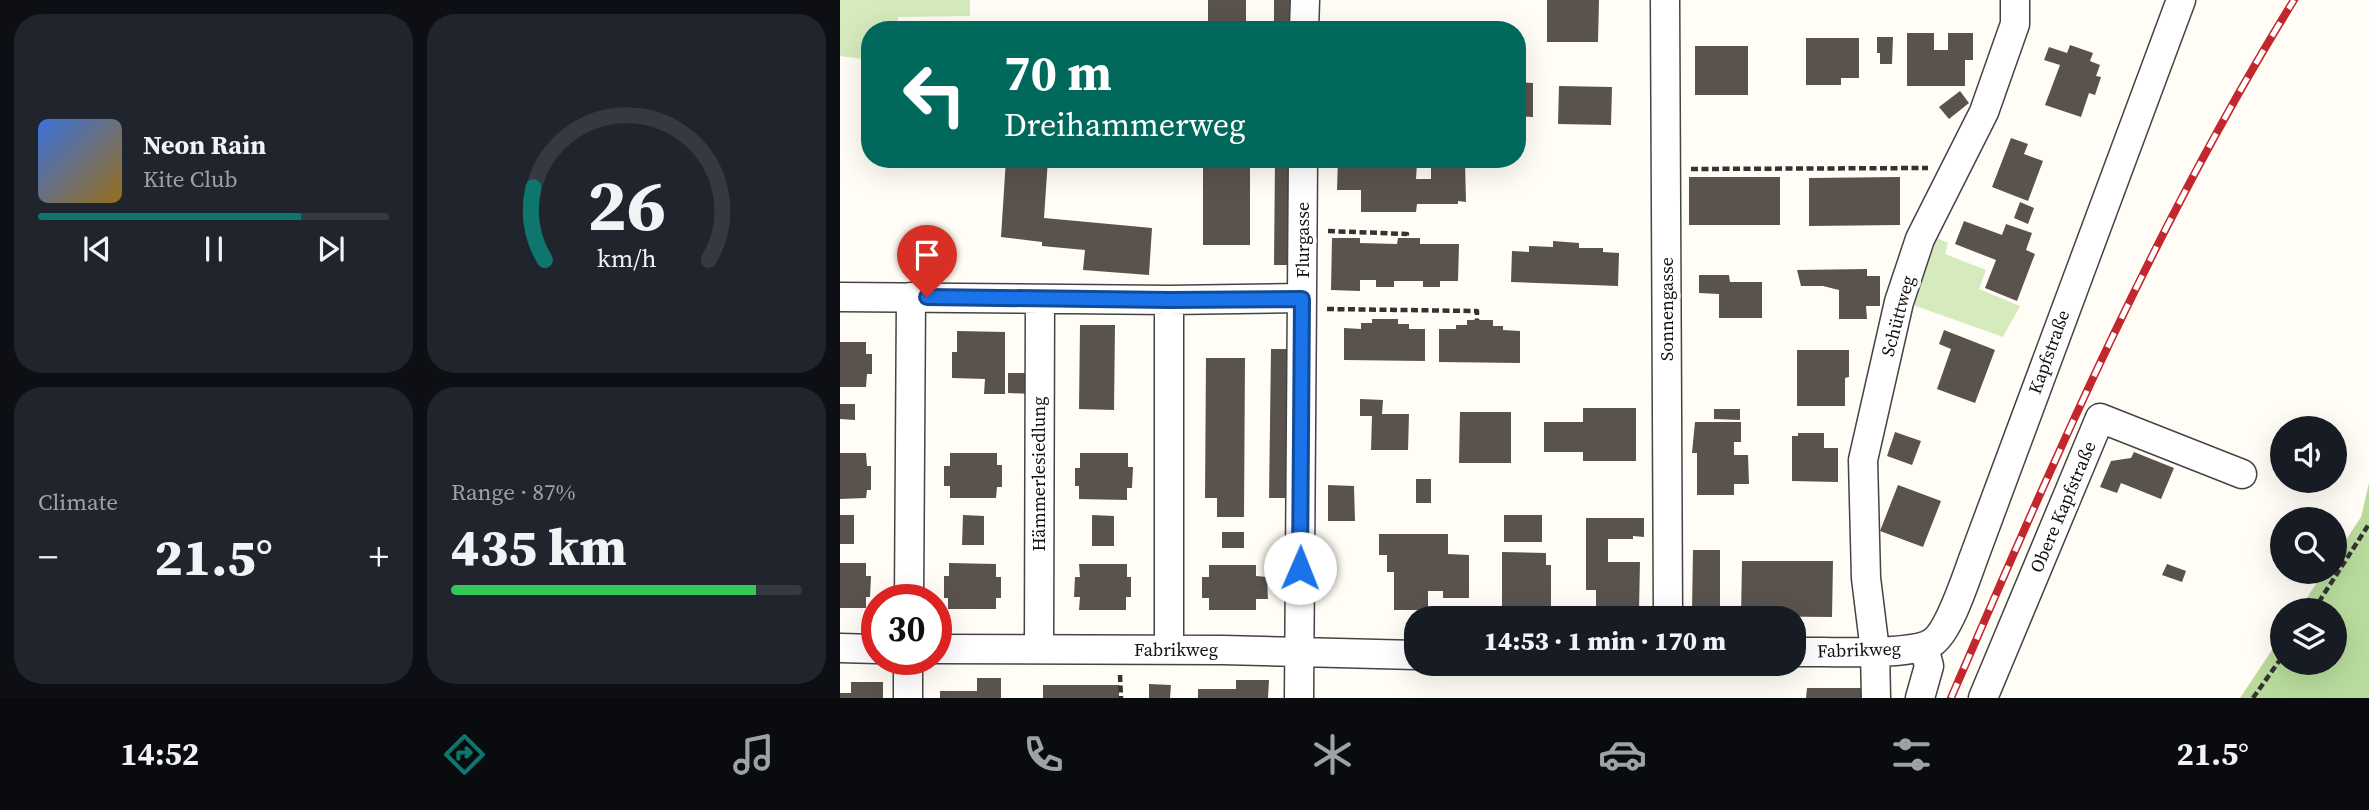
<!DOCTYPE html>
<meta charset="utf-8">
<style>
:root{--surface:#171b24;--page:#20242c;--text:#f1f3f6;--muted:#9ea1a6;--line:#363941;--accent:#0f766e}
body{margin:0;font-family:"Source Serif 4",serif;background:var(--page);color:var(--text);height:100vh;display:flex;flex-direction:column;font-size:26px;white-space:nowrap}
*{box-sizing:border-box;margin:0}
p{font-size:23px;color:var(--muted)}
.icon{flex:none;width:38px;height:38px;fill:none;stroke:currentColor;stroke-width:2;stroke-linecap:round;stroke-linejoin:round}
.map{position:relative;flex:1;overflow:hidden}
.details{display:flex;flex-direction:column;gap:14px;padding:14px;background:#0d0f14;width:840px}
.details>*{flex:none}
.banner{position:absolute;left:21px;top:21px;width:665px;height:147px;border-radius:28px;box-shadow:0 7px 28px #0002;background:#00695c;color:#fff;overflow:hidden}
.buttons{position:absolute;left:1430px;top:416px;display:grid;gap:14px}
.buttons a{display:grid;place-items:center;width:77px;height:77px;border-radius:50%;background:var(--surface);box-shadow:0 7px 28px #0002;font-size:35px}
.speed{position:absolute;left:21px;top:584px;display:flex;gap:14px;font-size:35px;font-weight:700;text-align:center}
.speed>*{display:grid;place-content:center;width:91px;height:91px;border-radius:50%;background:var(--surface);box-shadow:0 7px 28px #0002;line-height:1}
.speed .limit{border:10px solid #d22;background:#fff;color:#111}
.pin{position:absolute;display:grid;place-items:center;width:60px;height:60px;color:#fff;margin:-72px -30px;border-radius:50% 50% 50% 0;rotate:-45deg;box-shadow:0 0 7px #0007}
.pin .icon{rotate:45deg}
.me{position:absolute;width:77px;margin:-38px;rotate:1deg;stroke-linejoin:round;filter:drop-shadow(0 0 5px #0008)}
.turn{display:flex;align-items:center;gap:24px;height:147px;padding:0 28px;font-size:32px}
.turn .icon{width:91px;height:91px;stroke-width:2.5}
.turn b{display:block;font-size:49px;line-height:60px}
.big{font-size:52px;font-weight:800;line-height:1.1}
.details .card{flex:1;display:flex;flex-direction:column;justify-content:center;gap:10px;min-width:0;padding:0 24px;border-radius:28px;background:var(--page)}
.details .dial{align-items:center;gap:0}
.dial svg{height:182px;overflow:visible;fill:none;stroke:var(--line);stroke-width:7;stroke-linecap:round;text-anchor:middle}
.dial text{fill:var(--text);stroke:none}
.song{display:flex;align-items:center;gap:21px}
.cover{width:84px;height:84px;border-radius:10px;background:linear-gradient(135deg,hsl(220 70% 55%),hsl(40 70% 35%))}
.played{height:7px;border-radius:4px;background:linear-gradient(90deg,var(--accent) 75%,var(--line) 75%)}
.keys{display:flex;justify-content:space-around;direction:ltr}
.heat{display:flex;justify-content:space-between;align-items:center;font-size:38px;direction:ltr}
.charge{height:10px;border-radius:5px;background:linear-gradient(90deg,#34c759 87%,var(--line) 0)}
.details .tiles{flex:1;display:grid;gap:14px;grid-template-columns:repeat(2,1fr)}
.trip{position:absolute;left:564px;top:606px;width:402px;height:70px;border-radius:28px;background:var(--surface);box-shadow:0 7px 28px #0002;font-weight:800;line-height:70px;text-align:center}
.dock{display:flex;height:112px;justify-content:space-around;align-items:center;background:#090b0e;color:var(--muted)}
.dock .icon{width:49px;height:49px}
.dock .on{color:var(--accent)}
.dock b{font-size:32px;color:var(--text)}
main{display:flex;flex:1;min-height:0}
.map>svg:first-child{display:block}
.green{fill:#d5ebbd}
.forest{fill:#b9dc9c}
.building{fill:#5a524d}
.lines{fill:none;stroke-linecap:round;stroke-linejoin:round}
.minor-casing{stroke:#444;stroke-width:31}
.path{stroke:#333;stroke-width:4.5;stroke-dasharray:7 3.5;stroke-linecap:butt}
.minor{stroke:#fff;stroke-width:28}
.rail-casing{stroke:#c4262e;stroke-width:8}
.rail{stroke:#fff;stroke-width:5;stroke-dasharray:16;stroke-linecap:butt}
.route-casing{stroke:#114b97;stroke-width:18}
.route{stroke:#1a73e8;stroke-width:12}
.labels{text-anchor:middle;stroke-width:7;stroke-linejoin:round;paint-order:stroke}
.street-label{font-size:18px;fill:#111;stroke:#fff}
</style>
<main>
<section class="details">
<div class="tiles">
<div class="card">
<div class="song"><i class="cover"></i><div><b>Neon Rain</b><p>Kite Club</p></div></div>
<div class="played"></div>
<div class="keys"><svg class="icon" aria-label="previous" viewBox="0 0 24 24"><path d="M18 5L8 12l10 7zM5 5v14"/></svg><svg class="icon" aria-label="pause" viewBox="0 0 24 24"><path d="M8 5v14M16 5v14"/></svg><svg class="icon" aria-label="next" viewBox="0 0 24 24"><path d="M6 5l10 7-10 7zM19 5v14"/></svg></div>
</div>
<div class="card dial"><svg viewBox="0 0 100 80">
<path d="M14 69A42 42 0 1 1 86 69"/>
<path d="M14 69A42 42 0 0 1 9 37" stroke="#0f766e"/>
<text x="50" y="56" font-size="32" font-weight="700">26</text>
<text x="50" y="72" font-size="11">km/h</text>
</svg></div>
<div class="card"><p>Climate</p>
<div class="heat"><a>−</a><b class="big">21.5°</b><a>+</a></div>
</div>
<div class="card"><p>Range · 87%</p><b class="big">435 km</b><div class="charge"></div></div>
</div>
</section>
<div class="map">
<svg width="1529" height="698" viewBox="0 0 1529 698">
<rect width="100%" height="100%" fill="#fffdf5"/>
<path class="green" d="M0 0H130V16L58 17 57 30H30V60L0 56Z
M1097 238 1108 243 1105 254 1146 270 1139 289 1180 306 1163 337 1073 305Z"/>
<path class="forest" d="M1529 483V698H1400L1442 635V663H1494V611H1458L1484 572H1494L1495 557 1521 517Z"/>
<path class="building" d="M368 0H406V30H368Z
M434 0H452V30H434Z
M707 0H759L758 42H707Z
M1067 33H1094V50H1108V33H1133V60H1125V86H1067Z
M1037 37H1053L1052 64H1040V53H1037Z
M966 38H1019V78H1001V85H966Z
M1230 45 1253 53 1250 61 1260 65 1256 76 1261 77 1255 95 1249 93 1241 117 1205 105 1220 65 1204 60 1209 47 1227 53Z
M855 46H908V95H855Z
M677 82 693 83V117L677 116Z
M719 86 772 87 771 125 718 124Z
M1120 91 1129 103 1109 119 1099 107Z
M1171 138 1188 144 1184 154 1203 161 1188 201 1152 187Z
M166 159H208L204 218 312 228 309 275 243 270 245 250 202 246V242L161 237Z
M363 159H410V245H363Z
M435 159H452L451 265H434Z
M498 159H521V162L577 163 576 179H591V162H625L626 202 618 201V204H577L576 212H521V190H497Z
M849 177H940V225H849Z
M1060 177V225L969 226V178Z
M1180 202 1194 208 1188 224 1174 218Z
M1124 221 1162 235 1166 224 1192 233 1186 250 1195 254 1177 301 1145 288 1156 260 1115 244Z
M492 238H520V243L557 244 558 238H580V244H619L618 281H600V287H583V281H554V287H536V280H520V291L491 290Z
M713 241 739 243V248H763V252L779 253 778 286 671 282 672 251 689 252V246L713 247Z
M1027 269V276H1040V306H1026L1027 319H999V290L983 286H961L957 270Z
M859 275H889L890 282H922V318H879V294L859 293Z
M532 319H558V324H569V329H585V361L504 360V328L521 329V323H532Z
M627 320H653V326H663V330L680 331V363L599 362V329H616V325H627Z
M240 325H275L274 410 239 409Z
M1104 330 1155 350 1135 403 1097 389 1111 349 1099 344Z
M117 331 165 332V394H144L145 379 112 378V352H117Z
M0 342H26V354H32V374H27L26 387H0Z
M431 349H449L447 498H429Z
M957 350H1009V377L1005 378V406H957Z
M366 358H405L404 517H377V498H365Z
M168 373H191V394L168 393Z
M520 399 543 400 542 414H569L568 450H531L532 416H520Z
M0 404H15V420L0 419Z
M743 408H796V461H743V452H704V422H743Z
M874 409H900V420L874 419Z
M620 412H671V463H619Z
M855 422H901V442H894V455H908L909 484H894V495H857V453H852Z
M1055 432 1081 441 1072 465 1047 456Z
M958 433H984V448H998V482L952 481V436H958Z
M1294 452 1334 468 1321 499 1281 483 1277 493 1260 487 1271 461 1291 458Z
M0 453H26L27 466H31V490H27L26 498 0 499Z
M110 453H157V465H162V487H157L156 498H110V486H104V466H110Z
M240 453H288V467H293L292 488H287V500L239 499V486H235V468H240Z
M576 479H591V503H576Z
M488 485 514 486 515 521H488Z
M1058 485 1101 501 1083 547 1040 531Z
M0 515H14V544H0Z
M123 515 144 516V545H122Z
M252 515 274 516V546H252Z
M664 515H702V542H664Z
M746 518H804V537L793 536V539H768V562H800L799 610H784V618H756V590H746Z
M382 532H404V548H382Z
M539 534H608V554L629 555V598H603V591H588V610H554V572H547V555H539Z
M853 550H880V610H852Z
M662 552 706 553V565H711V609H662Z
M902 561H993L992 617 901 616Z
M0 563H26V576H31L30 597H26V608H0Z
M109 563 156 564V577H161V598H156V609H108V598H104V576H109Z
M239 564H287V577H291V597H286V610H239L240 597H234L235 577H240Z
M1327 564 1346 571 1342 582 1322 575Z
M369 565H416V576L427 577 428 599H416V610H369V598H362V577H369Z
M137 678H161V698H100V691H137Z
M396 680H429L428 698H358V689H396Z
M11 682H43V698H0V693H11Z
M309 684 331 685 330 698H309Z
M203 685H279V698H203Z
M967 688H1024L1023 698H966Z"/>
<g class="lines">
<defs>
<path id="minor" d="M825 0 828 618
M464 30 465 0
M0 297 329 300 462 298
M329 300V649
M69 600 71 297
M0 648 37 649
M96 649 383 650 576 655
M199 649 200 299
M954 652C982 651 1073 657 1093 642 1110 630 1127 575 1135 554L1341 0
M68 698V660
M459 698 463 159
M1036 698 1035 651 1026 578 1023 460 1059 302 1080 239 1144 112 1175 24V0
M1080 698 1089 666 1084 647
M1143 698 1260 418 1402 474"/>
</defs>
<use href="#minor" class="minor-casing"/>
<path class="path" d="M851 169 1088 168
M488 231 567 234V238
M487 309 637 311V320
M1473 611 1529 524
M280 675 281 698
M1413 698 1442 657"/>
<use href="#minor" class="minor"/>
<defs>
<path id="rail" d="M1111 698C1214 460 1317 221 1454 0"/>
</defs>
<use href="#rail" class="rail-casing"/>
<use href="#rail" class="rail"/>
</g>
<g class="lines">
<defs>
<path id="route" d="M87 297 329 300 462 299 460 568"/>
</defs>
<use href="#route" class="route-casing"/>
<use href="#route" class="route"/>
</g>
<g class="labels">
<g class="street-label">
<text transform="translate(463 240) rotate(-90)" y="6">Flurgasse</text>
<text transform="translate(827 309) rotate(-90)" y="6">Sonnengasse</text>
<text transform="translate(1058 316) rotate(-75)" y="6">Schüttweg</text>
<text transform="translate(1209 352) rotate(-70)" y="6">Kapfstraße</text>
<text transform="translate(199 474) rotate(-90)" y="6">Hämmerlesiedlung</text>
<text transform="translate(1223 507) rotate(-67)" y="6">Obere Kapfstraße</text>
<text x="336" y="656">Fabrikweg</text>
<text transform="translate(1019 650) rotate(-2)" y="6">Fabrikweg</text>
</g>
</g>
</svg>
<div class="buttons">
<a><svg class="icon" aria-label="sound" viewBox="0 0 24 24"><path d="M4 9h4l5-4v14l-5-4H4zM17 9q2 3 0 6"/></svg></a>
<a><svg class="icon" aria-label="search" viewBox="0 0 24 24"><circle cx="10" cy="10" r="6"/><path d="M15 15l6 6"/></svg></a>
<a><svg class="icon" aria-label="layers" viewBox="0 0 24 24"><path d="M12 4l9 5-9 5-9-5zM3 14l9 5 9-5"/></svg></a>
</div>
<div class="speed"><div class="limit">30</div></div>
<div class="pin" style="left:87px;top:297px;background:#d93025"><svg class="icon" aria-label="arrive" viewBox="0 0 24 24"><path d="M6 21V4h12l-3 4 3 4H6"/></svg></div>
<svg class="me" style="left:460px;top:568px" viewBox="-20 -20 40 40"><circle r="19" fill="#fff"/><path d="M0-13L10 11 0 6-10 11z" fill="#1a73e8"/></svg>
<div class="trip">14:53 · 1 min · 170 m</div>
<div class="banner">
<div class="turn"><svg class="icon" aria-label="left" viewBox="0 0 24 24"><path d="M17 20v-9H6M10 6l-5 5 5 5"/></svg><div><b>70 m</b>Dreihammerweg</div></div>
</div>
</div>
</main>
<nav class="dock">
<b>14:52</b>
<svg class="icon on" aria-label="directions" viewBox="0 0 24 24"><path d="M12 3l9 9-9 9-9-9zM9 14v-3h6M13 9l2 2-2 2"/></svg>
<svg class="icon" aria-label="music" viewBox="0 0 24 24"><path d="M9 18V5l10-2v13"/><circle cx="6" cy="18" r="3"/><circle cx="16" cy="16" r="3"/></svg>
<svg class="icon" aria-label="phone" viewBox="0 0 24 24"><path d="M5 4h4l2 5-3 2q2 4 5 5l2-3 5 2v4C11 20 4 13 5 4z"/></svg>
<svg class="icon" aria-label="climate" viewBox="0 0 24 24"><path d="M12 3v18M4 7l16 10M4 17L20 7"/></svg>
<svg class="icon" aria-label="car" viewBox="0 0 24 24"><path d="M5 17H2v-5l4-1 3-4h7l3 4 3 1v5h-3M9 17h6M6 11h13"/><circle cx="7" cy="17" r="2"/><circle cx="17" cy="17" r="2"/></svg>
<svg class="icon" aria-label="filters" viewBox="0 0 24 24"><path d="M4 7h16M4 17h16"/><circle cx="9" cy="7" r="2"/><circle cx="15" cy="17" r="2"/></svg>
<b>21.5°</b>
</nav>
